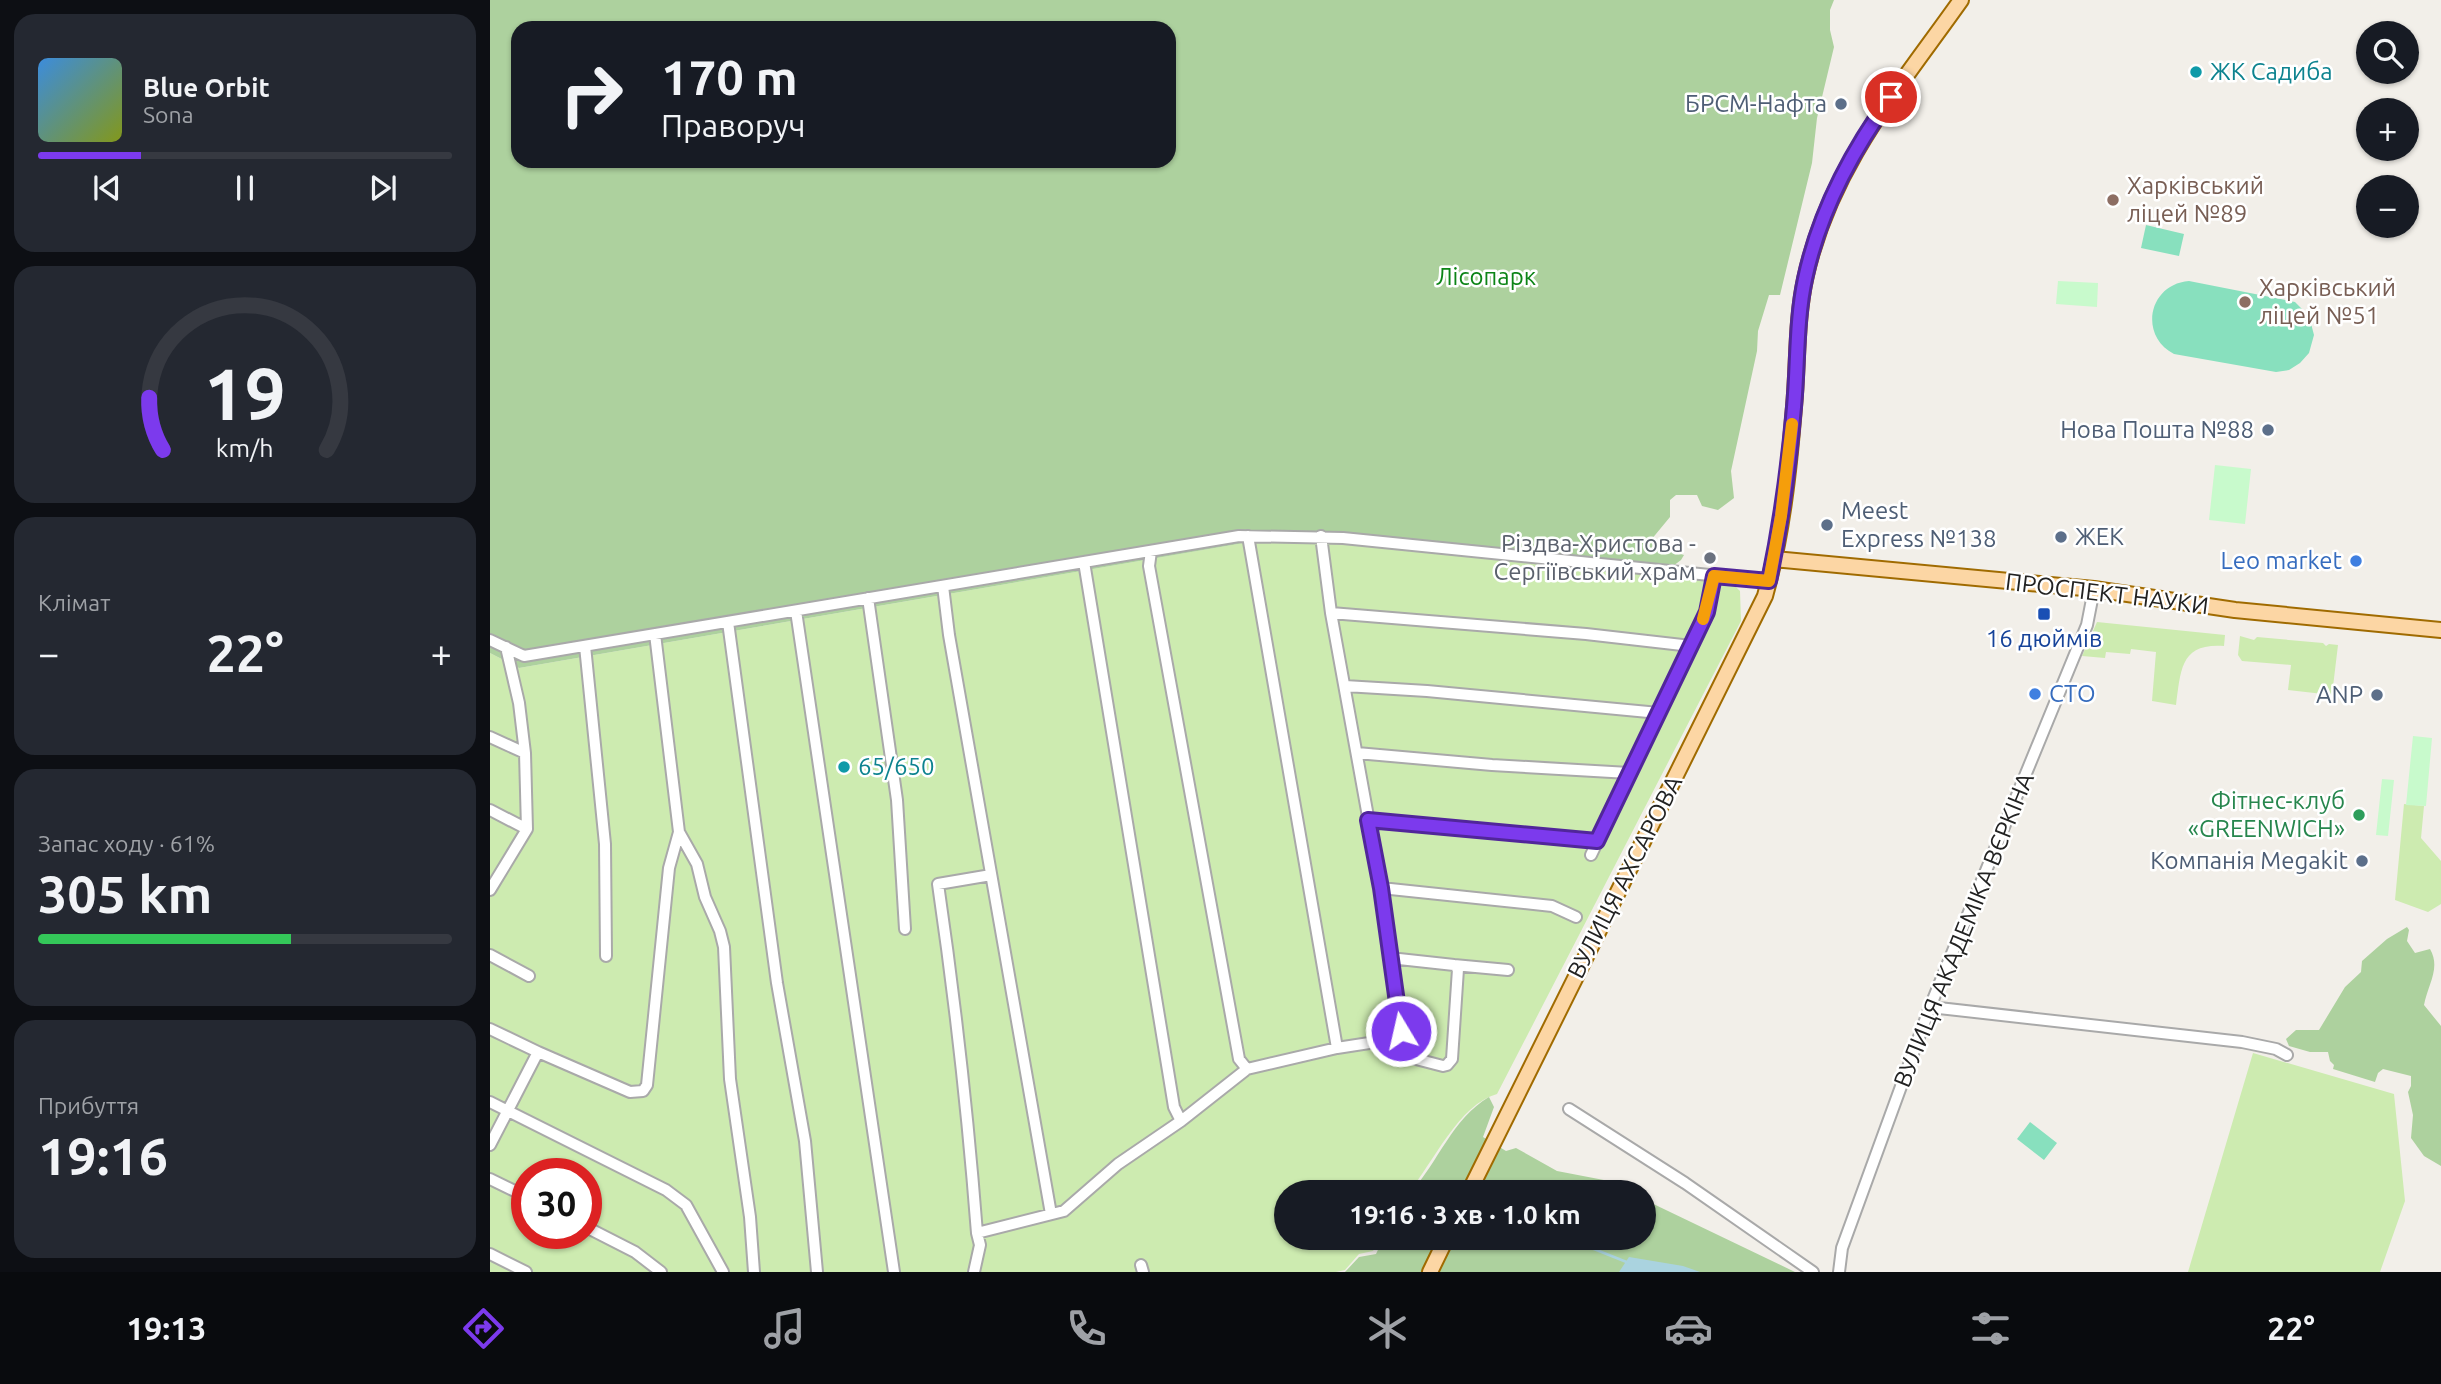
<!DOCTYPE html>
<html lang="uk">
<meta charset="utf-8">
<style>
:root{--surface:#171b24;--page:#242831;--text:#f1f3f6;--muted:#9ea1a6;--line:#363941;--accent:#7c3aed}
body{margin:0;font-family:Ubuntu,sans-serif;background:var(--page);color:var(--text);height:100vh;display:flex;flex-direction:column;font-size:26px;white-space:nowrap}
*{box-sizing:border-box;margin:0}
p{font-size:23px;color:var(--muted)}
.icon{flex:none;width:38px;height:38px;fill:none;stroke:currentColor;stroke-width:2;stroke-linecap:round;stroke-linejoin:round}
.map{position:relative;flex:1;overflow:hidden}
.details{display:flex;flex-direction:column;gap:14px;padding:14px;background:#0d0f14;width:490px}
.details>*{flex:none}
.guide{position:absolute;left:21px;top:21px;width:665px;height:147px;border-radius:21px;box-shadow:0 2px 5px #0004;background:#171b24;color:var(--text);overflow:hidden}
.buttons{position:absolute;left:1866px;top:21px;display:grid;gap:14px}
.buttons a{display:grid;place-items:center;width:63px;height:63px;border-radius:50%;background:var(--surface);box-shadow:0 2px 5px #0004;font-size:35px}
.speed{position:absolute;left:21px;top:1158px;display:flex;gap:14px;font-size:35px;font-weight:700;text-align:center}
.speed>*{display:grid;place-content:center;width:91px;height:91px;border-radius:50%;background:var(--surface);box-shadow:0 2px 5px #0004;line-height:1}
.speed .limit{border:10px solid #d22;background:#fff;color:#111}
.pin{position:absolute;display:grid;place-items:center;width:60px;height:60px;color:#fff;margin:-30px;border:4px solid #fff;border-radius:50%;box-shadow:0 2px 7px #0007}
.me{position:absolute;width:77px;margin:-38px;rotate:351deg;stroke-linejoin:round;filter:drop-shadow(0 0 5px #0008)}
.turn{display:flex;align-items:center;gap:24px;height:147px;padding:0 35px;font-size:32px}
.turn .icon{width:91px;height:91px;stroke-width:2.5}
.turn b{display:block;font-size:49px;line-height:60px}
.big{font-size:52px;font-weight:700;line-height:1.1}
.details .card{flex:1;display:flex;flex-direction:column;justify-content:center;gap:10px;min-width:0;padding:0 24px;border-radius:21px;background:var(--page)}
.details .dial{align-items:center;gap:0}
.dial svg{height:182px;overflow:visible;fill:none;stroke:var(--line);stroke-width:7;stroke-linecap:round;text-anchor:middle}
.dial text{fill:var(--text);stroke:none}
.song{display:flex;align-items:center;gap:21px}
.cover{width:84px;height:84px;border-radius:10px;background:linear-gradient(135deg,hsl(210 70% 55%),hsl(70 70% 35%))}
.played{height:7px;border-radius:4px;background:linear-gradient(90deg,var(--accent) 25%,var(--line) 25%)}
.keys{display:flex;justify-content:space-around;direction:ltr}
.heat{display:flex;justify-content:space-between;align-items:center;font-size:38px;direction:ltr}
.charge{height:10px;border-radius:5px;background:linear-gradient(90deg,#34c759 61%,var(--line) 0)}
.trip{position:absolute;left:784px;top:1180px;width:382px;height:70px;border-radius:35px;background:var(--surface);box-shadow:0 2px 5px #0004;font-weight:700;line-height:70px;text-align:center}
.tabs{display:flex;height:112px;justify-content:space-around;align-items:center;background:#090b0e;color:var(--muted)}
.tabs .icon{width:49px;height:49px}
.tabs .on{color:var(--accent)}
.tabs b{font-size:32px;color:var(--text)}
main{display:flex;flex:1;min-height:0}
.map>svg:first-child{display:block}
.grass{fill:#cdebb0;fill-rule:evenodd}
.forest{fill:#add19e;fill-rule:evenodd}
.park{fill:#c8facc}
.pitch{fill:#88e0be}
.water{fill:#aad3df}
.lines{fill:none;stroke-linecap:round;stroke-linejoin:round}
.stream{stroke:#aad3df;stroke-width:2.5}
.minor-casing{stroke:#a9a9a9;stroke-width:14}
.major-casing{stroke:#a06b00;stroke-width:18}
.minor{stroke:#fff;stroke-width:10}
.major{stroke:#fcd6a4;stroke-width:14}
.route-casing{stroke:#51269a;stroke-width:18}
.route{stroke:#7c3aed;stroke-width:12}
.slow{stroke:#f59e0b;stroke-width:12}
.culture-dot{fill:#0f9aa8;stroke:#fff;stroke-width:2.5}
.service-dot{fill:#5c6f8a;stroke:#fff;stroke-width:2.5}
.education-dot{fill:#8d6e63;stroke:#fff;stroke-width:2.5}
.worship-dot{fill:#6b7280;stroke:#fff;stroke-width:2.5}
.shop-dot{fill:#3f7fe0;stroke:#fff;stroke-width:2.5}
.transit-dot{fill:#1a4fb4;stroke:#fff;stroke-width:2.5}
.leisure-dot{fill:#2e9e5b;stroke:#fff;stroke-width:2.5}
.labels{text-anchor:middle;stroke-width:5;stroke-linejoin:round;paint-order:stroke}
.culture-label{font-size:24px;fill:#0d838f;stroke:#fff;text-anchor:start}
.service-label{font-size:24px;fill:#4e5e75;stroke:#fff;text-anchor:end}
.education-label{font-size:24px;fill:#785e54;stroke:#fff;text-anchor:start}
.park-label{font-size:24px;fill:#0c8416;stroke:#fff}
.worship-label{font-size:24px;fill:#5b616d;stroke:#fff;text-anchor:end}
.shop-label{font-size:24px;fill:#366cbe;stroke:#fff;text-anchor:end}
.street-label{font-size:24px;fill:#222;stroke:#fff}
.transit-label{font-size:24px;fill:#164399;stroke:#fff}
.leisure-label{font-size:24px;fill:#27864d;stroke:#fff;text-anchor:end}
</style>
<main>
<section class="details">
<div class="card">
<div class="song"><i class="cover"></i><div><b>Blue Orbit</b><p>Sona</p></div></div>
<div class="played"></div>
<div class="keys"><svg class="icon" aria-label="previous" viewBox="0 0 24 24"><path d="M18 5L8 12l10 7zM5 5v14"/></svg><svg class="icon" aria-label="pause" viewBox="0 0 24 24"><path d="M8 5v14M16 5v14"/></svg><svg class="icon" aria-label="next" viewBox="0 0 24 24"><path d="M6 5l10 7-10 7zM19 5v14"/></svg></div>
</div>
<div class="card dial"><svg viewBox="0 0 100 80">
<path d="M14 69A42 42 0 1 1 86 69"/>
<path d="M14 69A42 42 0 0 1 8 46" stroke="#7c3aed"/>
<text x="50" y="56" font-size="32" font-weight="700">19</text>
<text x="50" y="72" font-size="11">km/h</text>
</svg></div>
<div class="card"><p>Клімат</p>
<div class="heat"><a>−</a><b class="big">22°</b><a>+</a></div>
</div>
<div class="card"><p>Запас ходу · 61%</p><b class="big">305 km</b><div class="charge"></div></div>
<div class="card"><p>Прибуття</p><b class="big">19:16</b></div>
</section>
<div class="map">
<svg width="1951" height="1272" viewBox="0 0 1951 1272">
<rect width="100%" height="100%" fill="#f2efe9"/>
<path class="grass" d="M836 540 1241 582 1250 591 1251 621 1007 1094C969 1104 943 1163 919 1192H796V1237H891L883 1251 869 1254 855 1270 846 1272H0V653L29 668 754 543ZM37 1174H96V1234H37Z
M1607 622 1735 635 1734 646C1690 643 1691 670 1686 705L1662 701 1666 652 1641 649 1640 654 1616 652 1615 658 1592 656Z
M1750 636 1764 640 1767 637 1833 643 1836 646 1839 644 1848 645 1842 695 1798 690 1801 665 1752 661 1748 655Z
M1914 804 1934 806 1931 838 1951 861V904L1938 912 1905 900Z
M1763 1053 1904 1094 1915 1201 1890 1272H1698Z"/>
<path class="forest" d="M0 0H1344L1340 10V30L1344 47 1327 118 1322 163 1290 295H1279L1268 331 1267 351 1241 471 1244 498 1228 510 1212 506 1207 495H1186L1180 500V517L1161 540 1173 549 1194 555 1191 560 1183 566 1184 573 836 540 754 543 29 668 0 653ZM28 28H679V161H28Z
M1917 927 1919 930 1917 941 1925 953 1940 949C1951 968 1938 984 1934 1005L1951 1026V1166L1934 1156 1921 1138 1923 1115 1918 1092 1921 1086V1076L1893 1069 1888 1073 1885 1082 1843 1069 1844 1065 1840 1061 1838 1052H1820L1799 1046 1796 1039 1806 1030H1829L1855 987 1871 972 1872 961 1897 939Z
M999 1097 1004 1107 993 1137 1016 1151 1026 1148 1067 1171 1119 1181 1136 1192H921C949 1161 962 1119 999 1097Z
M1153 1199 1305 1272H855L869 1257 886 1254 894 1237H1153Z"/>
<path class="park" d="M1568 281 1608 283 1607 307 1566 304Z
M1725 465 1761 469 1755 524 1719 520Z
M1923 736 1942 738 1936 806 1916 805Z
M1892 779 1904 780 1898 836 1886 835Z"/>
<path class="pitch" d="M1656 225 1694 234 1689 256 1651 248Z
M1699 281 1805 302 1819 316 1824 335 1819 353 1810 363 1799 370 1786 372 1684 354C1648 335 1659 284 1699 281Z
M1540 1122 1567 1143 1554 1160 1527 1139Z"/>
<path class="water" d="M1139 1257 1193 1266 1210 1272H1129Z"/>
<g class="lines">
<path class="stream" d="M938 1187 946 1192
M1074 1237 1139 1263"/>
<defs>
<path id="minor" d="M758 536 847 1048
M831 536 841 613 891 888 912 1034 922 1058 953 1066 957 1065 962 1059 968 969 964 965 900 958
M661 551 659 566 749 1059 757 1069
M594 562 684 1107 691 1121
M453 586 459 635 561 1214
M378 598 407 800 415 929
M306 611 404 1272
M841 613 1096 634 1201 646
M238 622 287 983 315 1141 327 1272
M165 634 189 832 207 864 215 897 230 931 234 947 240 1079 260 1217 264 1272
M0 640 34 656 749 536 853 538 1279 581
M95 646 115 844 116 956
M855 686 937 691 1169 713
M0 737 35 753
M867 753 1002 765 1139 773
M0 810 37 829
M878 820 1107 841
M1101 855 1217 612 1224 576
M891 888 1062 906 1086 917
M0 890 37 829 35 753 29 703 16 647
M0 955 39 976
M964 965 1018 970
M1440 1007 1752 1042 1786 1049 1797 1055
M0 1029 48 1052 140 1092 153 1091 157 1085 179 868 189 832
M0 1102 176 1190 196 1205 233 1272
M1079 1109 1195 1183 1323 1272
M0 1145 48 1052
M0 1179 37 1197
M96 1227 145 1252 171 1272
M487 1233 574 1211 628 1164 691 1121 757 1069 847 1048 905 1039 912 1034
M0 1254 36 1272
M651 1265 653 1272
M484 1272 490 1245 487 1233C478 1116 465 1000 448 884L501 875
M1349 1272 1352 1248 1440 1007 1597 625 1604 589"/>
<path id="major" d="M1284 559 1604 589 1745 610 1951 630
M979 1192 1275 596C1292 535 1299 470 1304 407 1308 363 1306 318 1316 275 1341 166 1408 89 1471 0
M940 1272 957 1237"/>
</defs>
<use href="#minor" class="minor-casing"/>
<use href="#major" class="major-casing"/>
<use href="#minor" class="minor"/>
<use href="#major" class="major"/>
</g>
<g class="lines">
<defs>
<path id="route" d="M911 1031 891 888 878 820 1107 841 1217 612 1224 576 1279 581C1291 524 1299 465 1304 407 1308 365 1306 321 1315 279 1329 213 1361 152 1401 97"/>
</defs>
<use href="#route" class="route-casing"/>
<use href="#route" class="route"/>
<path class="slow" d="M1213 619 1224 576 1279 581 1291 516 1302 424"/>
</g>
<g class="culture-dot">
<circle cx="1706" cy="72" r="7"/>
<circle cx="354" cy="767" r="7"/>
</g>
<g class="service-dot">
<circle cx="1351" cy="104" r="7"/>
<circle cx="1778" cy="430" r="7"/>
<circle cx="1337" cy="525" r="7"/>
<circle cx="1571" cy="537" r="7"/>
<circle cx="1887" cy="695" r="7"/>
<circle cx="1872" cy="861" r="7"/>
</g>
<g class="education-dot">
<circle cx="1623" cy="200" r="7"/>
<circle cx="1755" cy="302" r="7"/>
</g>
<circle class="worship-dot" cx="1220" cy="558" r="7"/>
<g class="shop-dot">
<circle cx="1866" cy="561" r="7"/>
<circle cx="1545" cy="694" r="7"/>
</g>
<rect class="transit-dot" x="1547" y="607" width="14" height="14" rx="3.5"/>
<circle class="leisure-dot" cx="1869" cy="815" r="7"/>
<g class="labels">
<g class="culture-label">
<text x="1720" y="80">ЖК Садиба</text>
<text x="368" y="775">65/650</text>
</g>
<g class="service-label">
<text x="1337" y="112">БРСМ-Нафта</text>
<text x="1764" y="438">Нова Пошта №88</text>
<text x="1351" y="519" text-anchor="start">Meest<tspan x="1351" dy="28">Express №138</tspan></text>
<text x="1585" y="545" text-anchor="start">ЖЕК</text>
<text x="1873" y="703">ANP</text>
<text x="1858" y="869">Компанія Megakit</text>
</g>
<g class="education-label">
<text x="1637" y="194">Харківський<tspan x="1637" dy="28">ліцей №89</tspan></text>
<text x="1769" y="296">Харківський<tspan x="1769" dy="28">ліцей №51</tspan></text>
</g>
<g class="park-label">
<text x="996" y="285">Лісопарк</text>
</g>
<g class="worship-label">
<text x="1206" y="552">Різдва-Христова -<tspan x="1206" dy="28">Сергіївський храм</tspan></text>
</g>
<g class="shop-label">
<text x="1852" y="569">Leo market</text>
<text x="1559" y="702" text-anchor="start">СТО</text>
</g>
<g class="street-label">
<text transform="translate(1617 594) rotate(7)" y="8">ПРОСПЕКТ НАУКИ</text>
<text transform="translate(1135 877) rotate(-63)" y="8">ВУЛИЦЯ АХСАРОВА</text>
<text transform="translate(1474 930) rotate(-68)" y="8">ВУЛИЦЯ АКАДЕМІКА ВЄРКІНА</text>
</g>
<g class="transit-label">
<text x="1554" y="647">16 дюймів</text>
</g>
<g class="leisure-label">
<text x="1855" y="809">Фітнес-клуб<tspan x="1855" dy="28">«GREENWICH»</tspan></text>
</g>
</g>
</svg>
<div class="buttons">
<a><svg class="icon" aria-label="search" viewBox="0 0 24 24"><circle cx="10" cy="10" r="6"/><path d="M15 15l6 6"/></svg></a>
<a>+</a>
<a>−</a>
</div>
<div class="speed"><div class="limit">30</div></div>
<div class="pin" style="left:1401px;top:97px;background:#d93025"><svg class="icon" aria-label="arrive" viewBox="0 0 24 24"><path d="M6 21V4h12l-3 4 3 4H6"/></svg></div>
<svg class="me" style="left:911px;top:1031px" viewBox="-20 -20 40 40"><circle r="17" fill="#7c3aed" stroke="#fff" stroke-width="3"/><path d="M0-11L8 9 0 5-8 9z" fill="#fff"/></svg>
<div class="trip">19:16 · 3 хв · 1.0 km</div>
<div class="guide">
<div class="turn"><svg class="icon" aria-label="right" viewBox="0 0 24 24"><path d="M7 20v-9h11M14 6l5 5-5 5"/></svg><div><b>170 m</b>Праворуч</div></div>
</div>
</div>
</main>
<nav class="tabs">
<b>19:13</b>
<svg class="icon on" aria-label="directions" viewBox="0 0 24 24"><path d="M12 3l9 9-9 9-9-9zM9 14v-3h6M13 9l2 2-2 2"/></svg>
<svg class="icon" aria-label="music" viewBox="0 0 24 24"><path d="M9 18V5l10-2v13"/><circle cx="6" cy="18" r="3"/><circle cx="16" cy="16" r="3"/></svg>
<svg class="icon" aria-label="phone" viewBox="0 0 24 24"><path d="M5 4h4l2 5-3 2q2 4 5 5l2-3 5 2v4C11 20 4 13 5 4z"/></svg>
<svg class="icon" aria-label="climate" viewBox="0 0 24 24"><path d="M12 3v18M4 7l16 10M4 17L20 7"/></svg>
<svg class="icon" aria-label="car" viewBox="0 0 24 24"><path d="M5 17H2v-5l4-1 3-4h7l3 4 3 1v5h-3M9 17h6M6 11h13"/><circle cx="7" cy="17" r="2"/><circle cx="17" cy="17" r="2"/></svg>
<svg class="icon" aria-label="filters" viewBox="0 0 24 24"><path d="M4 7h16M4 17h16"/><circle cx="9" cy="7" r="2"/><circle cx="15" cy="17" r="2"/></svg>
<b>22°</b>
</nav>
